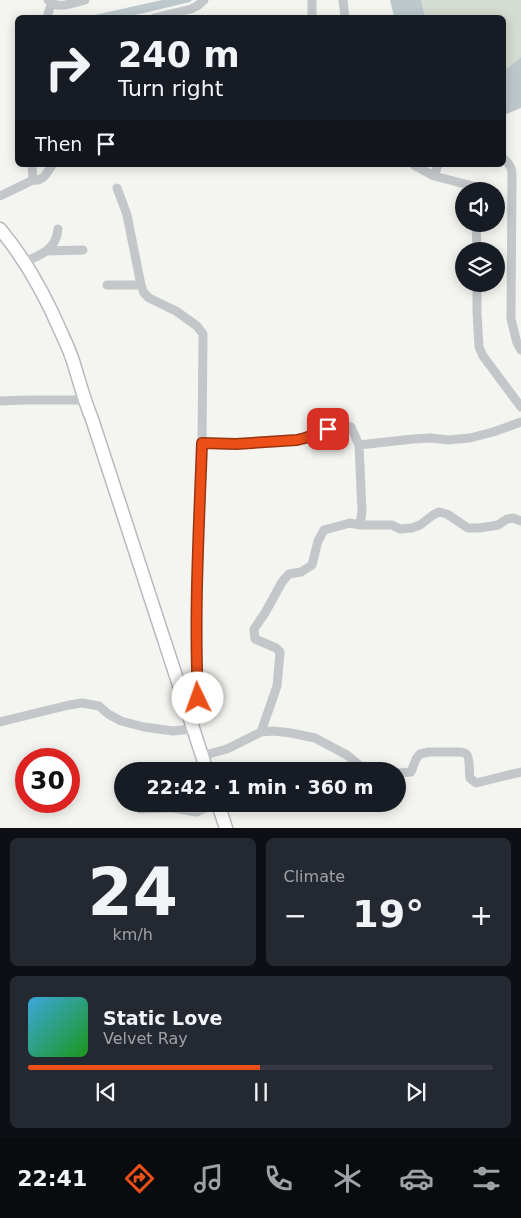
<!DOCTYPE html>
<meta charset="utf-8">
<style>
:root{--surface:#171b24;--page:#242831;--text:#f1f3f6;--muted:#9ea1a6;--line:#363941;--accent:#ec5018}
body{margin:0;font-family:"DejaVu Sans",sans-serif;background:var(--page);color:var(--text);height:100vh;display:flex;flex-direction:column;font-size:19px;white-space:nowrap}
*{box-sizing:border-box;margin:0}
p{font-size:16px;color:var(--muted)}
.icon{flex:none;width:28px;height:28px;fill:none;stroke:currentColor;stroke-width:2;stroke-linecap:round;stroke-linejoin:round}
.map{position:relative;height:828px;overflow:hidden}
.panel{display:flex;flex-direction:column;gap:10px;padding:10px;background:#0d0f14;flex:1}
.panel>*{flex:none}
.guide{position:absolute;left:15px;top:15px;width:491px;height:152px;border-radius:8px;box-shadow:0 2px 12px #0003;background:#171b24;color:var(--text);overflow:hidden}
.buttons{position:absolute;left:455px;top:182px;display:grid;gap:10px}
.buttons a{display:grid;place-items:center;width:50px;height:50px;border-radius:50%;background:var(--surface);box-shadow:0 2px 12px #0003;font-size:25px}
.speed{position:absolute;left:15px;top:748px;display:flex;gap:10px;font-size:25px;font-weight:700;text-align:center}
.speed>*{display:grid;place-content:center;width:65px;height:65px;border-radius:50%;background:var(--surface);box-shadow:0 2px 12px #0003;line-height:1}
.speed .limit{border:8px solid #d22;background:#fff;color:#111}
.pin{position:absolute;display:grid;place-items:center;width:42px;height:42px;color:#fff;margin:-21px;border-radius:10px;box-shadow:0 2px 8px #0006}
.me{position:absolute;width:55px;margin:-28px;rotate:357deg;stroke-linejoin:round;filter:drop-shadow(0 0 4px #0008)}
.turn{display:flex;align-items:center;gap:18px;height:105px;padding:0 20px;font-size:22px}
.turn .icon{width:65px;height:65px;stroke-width:2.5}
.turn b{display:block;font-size:35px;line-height:42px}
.then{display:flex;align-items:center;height:48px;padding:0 20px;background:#0003;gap:10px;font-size:19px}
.big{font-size:38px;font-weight:700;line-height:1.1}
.panel .tile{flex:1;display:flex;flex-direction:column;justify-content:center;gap:8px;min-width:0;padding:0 18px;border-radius:8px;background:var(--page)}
.panel .dial{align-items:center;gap:0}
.dial b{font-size:65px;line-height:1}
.song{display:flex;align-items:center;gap:15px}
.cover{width:60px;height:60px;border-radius:8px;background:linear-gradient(135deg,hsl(200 70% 55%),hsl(120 70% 35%))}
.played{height:5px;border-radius:2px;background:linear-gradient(90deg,var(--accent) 50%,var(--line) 50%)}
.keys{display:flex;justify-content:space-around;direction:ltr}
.heat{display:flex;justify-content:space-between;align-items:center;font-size:28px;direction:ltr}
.panel .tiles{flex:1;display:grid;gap:10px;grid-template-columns:1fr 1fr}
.tile:last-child{grid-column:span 2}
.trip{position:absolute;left:114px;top:762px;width:292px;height:50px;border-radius:25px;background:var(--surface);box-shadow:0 2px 12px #0003;font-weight:700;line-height:50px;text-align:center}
.menu{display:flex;height:80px;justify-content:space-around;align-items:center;background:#090b0e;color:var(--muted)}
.menu .icon{width:35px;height:35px}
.menu .selected{color:var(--accent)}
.menu b{font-size:22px;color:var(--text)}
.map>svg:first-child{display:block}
.green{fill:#d5dcd1}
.water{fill:#bdc8cd}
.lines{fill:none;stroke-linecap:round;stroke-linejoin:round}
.secondary-casing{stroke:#b6babf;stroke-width:15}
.street{stroke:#c4c7ca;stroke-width:9}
.secondary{stroke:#fff;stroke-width:12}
.route-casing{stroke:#993410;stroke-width:12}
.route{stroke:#ec5018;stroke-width:9}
</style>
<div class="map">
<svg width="521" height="828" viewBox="0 0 521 828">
<rect width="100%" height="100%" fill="#f4f5f0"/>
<path class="green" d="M421 0H521V57L504 71V18L425 17Z"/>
<path class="water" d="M162 0H192L190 2 127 17H86Z
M390 0H421L425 17H394Z
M521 57V108L504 115V71Z"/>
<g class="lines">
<defs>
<path id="secondary" d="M0 229C26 260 45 295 61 332 65 341 70 351 73 361 79 380 84 400 92 419L207 771
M218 804 226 828"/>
</defs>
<use href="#secondary" class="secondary-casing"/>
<path class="street" d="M48 0C56 10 74 3 85 0
M312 0V18
M343 0 345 18
M47 18 51 4
M154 18 191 9 197 6 204 0
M504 159C509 163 512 167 512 174L511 319 517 343 521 350
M414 165 434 176 473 186 476 188V191
M434 176 438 165
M33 180C43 182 47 173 52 165
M0 196 33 180 32 165
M476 224 477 251
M46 251 83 250
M25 262C42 254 56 250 58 229
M477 284V312L479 347 483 356 521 407
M107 285H141
M0 401 26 400H85
M202 443 236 444 297 440C312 437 337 421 351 427L359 445 413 439 431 438 448 440 470 438 493 432 521 422
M359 445 362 511 360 525
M0 722 69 705 82 703 99 706 108 714 121 721 144 727 173 731 192 729 199 714 196 650V602L202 443 203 334 197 326 176 311 149 298 144 293 141 285 127 215 117 188
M261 732 277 686 280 652 276 648 255 639 254 629 265 613 282 582 289 574 301 572 312 565 318 541 324 530 350 523 360 525H392L400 529 412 528 420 525 433 515 439 512 447 514 468 528H479L492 526 498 525 507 519 513 518 521 521
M201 756 227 749 261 732 273 731 291 733 315 738 347 755 360 766 368 769 381 771
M398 773 411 772 416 759 420 754 429 752H458C461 752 465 752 467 755 470 758 469 773 470 778L476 783 521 772
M140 809 172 808 197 812 213 804"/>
<use href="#secondary" class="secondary"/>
</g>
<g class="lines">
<defs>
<path id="route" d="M198 698C194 613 199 528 202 443L236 444 297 440 305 438 328 429"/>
</defs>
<use href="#route" class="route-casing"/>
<use href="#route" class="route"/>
</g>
</svg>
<div class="buttons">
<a><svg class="icon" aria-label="sound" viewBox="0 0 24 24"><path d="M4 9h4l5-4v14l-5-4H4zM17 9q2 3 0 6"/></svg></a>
<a><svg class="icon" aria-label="layers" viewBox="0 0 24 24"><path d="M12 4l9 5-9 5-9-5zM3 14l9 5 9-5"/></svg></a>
</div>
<div class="speed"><div class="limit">30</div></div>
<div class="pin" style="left:328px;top:429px;background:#d93025"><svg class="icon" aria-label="arrive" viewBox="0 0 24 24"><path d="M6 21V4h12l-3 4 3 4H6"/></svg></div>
<svg class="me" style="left:198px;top:698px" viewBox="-20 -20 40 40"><circle r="19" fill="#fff"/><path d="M0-13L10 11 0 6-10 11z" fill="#ec5018"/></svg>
<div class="trip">22:42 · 1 min · 360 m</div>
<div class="guide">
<div class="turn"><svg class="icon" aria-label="right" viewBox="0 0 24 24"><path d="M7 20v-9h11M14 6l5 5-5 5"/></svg><div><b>240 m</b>Turn right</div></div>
<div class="then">Then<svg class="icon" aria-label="arrive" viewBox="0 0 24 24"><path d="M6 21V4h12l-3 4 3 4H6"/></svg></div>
</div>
</div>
<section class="panel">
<div class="tiles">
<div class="tile dial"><b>24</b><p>km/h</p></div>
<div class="tile"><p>Climate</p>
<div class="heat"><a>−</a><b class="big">19°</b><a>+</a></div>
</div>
<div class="tile">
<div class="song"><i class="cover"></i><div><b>Static Love</b><p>Velvet Ray</p></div></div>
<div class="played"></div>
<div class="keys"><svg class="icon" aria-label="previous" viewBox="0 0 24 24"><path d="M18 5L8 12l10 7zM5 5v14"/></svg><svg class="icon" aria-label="pause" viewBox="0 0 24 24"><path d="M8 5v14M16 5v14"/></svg><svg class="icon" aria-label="next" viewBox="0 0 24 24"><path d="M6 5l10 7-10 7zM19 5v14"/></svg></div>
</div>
</div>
</section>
<nav class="menu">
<b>22:41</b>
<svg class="icon selected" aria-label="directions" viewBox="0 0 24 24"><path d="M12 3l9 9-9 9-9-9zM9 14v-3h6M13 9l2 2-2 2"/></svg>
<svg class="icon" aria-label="music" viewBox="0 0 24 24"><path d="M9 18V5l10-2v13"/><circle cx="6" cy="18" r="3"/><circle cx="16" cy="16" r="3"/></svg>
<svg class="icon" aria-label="phone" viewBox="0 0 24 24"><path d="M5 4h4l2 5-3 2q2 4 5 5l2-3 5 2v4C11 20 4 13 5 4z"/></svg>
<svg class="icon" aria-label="climate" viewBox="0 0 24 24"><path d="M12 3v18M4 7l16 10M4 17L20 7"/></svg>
<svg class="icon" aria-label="car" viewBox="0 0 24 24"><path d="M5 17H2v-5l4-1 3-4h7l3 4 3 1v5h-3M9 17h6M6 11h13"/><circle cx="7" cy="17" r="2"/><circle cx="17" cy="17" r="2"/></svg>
<svg class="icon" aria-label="filters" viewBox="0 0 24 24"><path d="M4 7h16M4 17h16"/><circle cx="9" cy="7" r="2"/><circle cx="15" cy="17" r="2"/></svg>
</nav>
